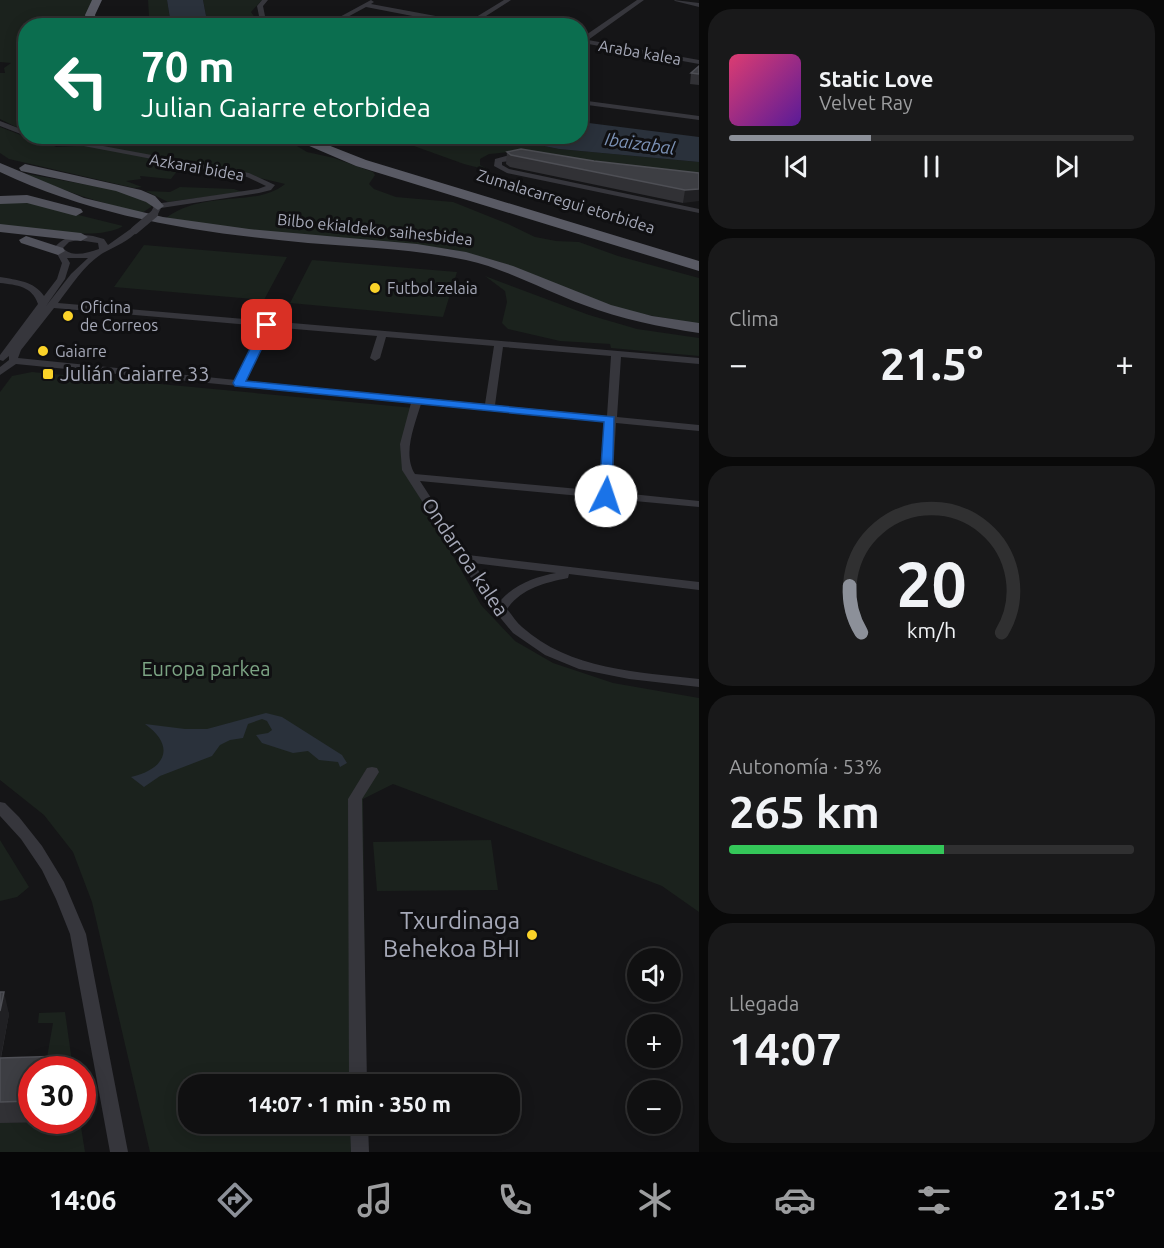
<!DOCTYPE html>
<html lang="es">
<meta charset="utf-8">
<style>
:root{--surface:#101011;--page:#19191a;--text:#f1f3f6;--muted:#9c9d9f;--line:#303031;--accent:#8c9099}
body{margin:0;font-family:Ubuntu,sans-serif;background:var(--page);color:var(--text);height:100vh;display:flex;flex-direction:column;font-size:22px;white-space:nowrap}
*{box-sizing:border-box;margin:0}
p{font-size:20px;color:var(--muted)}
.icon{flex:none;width:33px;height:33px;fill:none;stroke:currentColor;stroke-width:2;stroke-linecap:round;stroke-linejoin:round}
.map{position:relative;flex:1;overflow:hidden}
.details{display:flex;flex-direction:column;gap:9px;padding:9px;background:#090909;width:465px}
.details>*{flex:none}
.guide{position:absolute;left:18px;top:18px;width:570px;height:126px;border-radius:24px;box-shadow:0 3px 15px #0003,0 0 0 2px var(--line);background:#0b6e4f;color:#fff;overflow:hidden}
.buttons{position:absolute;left:627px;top:948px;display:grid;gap:12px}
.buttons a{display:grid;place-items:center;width:54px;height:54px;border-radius:50%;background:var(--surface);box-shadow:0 3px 15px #0003,0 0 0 2px var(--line);font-size:30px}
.speed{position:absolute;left:18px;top:1056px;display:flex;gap:12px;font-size:30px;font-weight:700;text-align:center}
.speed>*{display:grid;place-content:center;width:78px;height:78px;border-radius:50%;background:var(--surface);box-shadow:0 3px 15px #0003,0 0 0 2px var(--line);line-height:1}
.speed .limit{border:9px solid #d22;background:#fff;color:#111}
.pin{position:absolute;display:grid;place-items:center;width:51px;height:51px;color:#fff;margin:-26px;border-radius:12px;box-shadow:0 3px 9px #0006}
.me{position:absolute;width:66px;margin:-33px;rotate:4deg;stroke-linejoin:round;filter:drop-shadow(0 0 4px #0008)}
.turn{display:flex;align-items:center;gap:21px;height:126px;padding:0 24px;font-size:27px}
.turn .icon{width:78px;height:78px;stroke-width:2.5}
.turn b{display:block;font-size:42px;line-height:51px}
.big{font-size:45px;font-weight:700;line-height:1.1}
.details .tile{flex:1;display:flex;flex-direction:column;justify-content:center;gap:9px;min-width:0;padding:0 21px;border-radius:24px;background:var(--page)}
.details .dial{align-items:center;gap:0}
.dial svg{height:156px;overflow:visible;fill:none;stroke:var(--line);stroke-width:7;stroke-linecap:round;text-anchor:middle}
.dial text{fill:var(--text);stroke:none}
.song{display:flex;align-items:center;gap:18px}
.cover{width:72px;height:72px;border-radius:9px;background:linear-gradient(135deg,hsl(340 70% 55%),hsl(270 70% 35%))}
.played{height:6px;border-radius:3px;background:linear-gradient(90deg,var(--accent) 35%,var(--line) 35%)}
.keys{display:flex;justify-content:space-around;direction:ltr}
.heat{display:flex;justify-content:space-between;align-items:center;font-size:33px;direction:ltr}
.charge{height:9px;border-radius:4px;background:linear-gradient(90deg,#34c759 53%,var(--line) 0)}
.trip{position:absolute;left:178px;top:1074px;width:342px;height:60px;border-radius:24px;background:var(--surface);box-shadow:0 3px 15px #0003,0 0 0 2px var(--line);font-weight:700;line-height:60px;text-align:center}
.menu{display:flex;height:96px;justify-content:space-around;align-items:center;background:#060607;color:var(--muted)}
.menu .icon{width:42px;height:42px}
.menu .current{color:var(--accent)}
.menu b{font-size:27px;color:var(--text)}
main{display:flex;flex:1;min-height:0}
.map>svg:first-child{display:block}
.green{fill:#1b221d}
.water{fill:#2a313b}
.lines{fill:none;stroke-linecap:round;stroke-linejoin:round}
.minor{fill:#36363c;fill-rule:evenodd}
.primary{fill:#51525b;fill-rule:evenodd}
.trunk{fill:#595a64;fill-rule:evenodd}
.minor-bridge{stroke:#36363c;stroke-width:8}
.wall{fill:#313135}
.shaded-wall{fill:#202023}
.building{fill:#3d3e43;stroke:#4e4f55;stroke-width:1.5}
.route{fill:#1a73e8;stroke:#114b97;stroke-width:1.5}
.poi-dot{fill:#fbd329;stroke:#101012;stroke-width:2}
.labels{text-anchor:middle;stroke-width:6;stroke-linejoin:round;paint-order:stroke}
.far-street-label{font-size:16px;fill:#a6a9b8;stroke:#101012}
.far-poi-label{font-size:16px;fill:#a6a9b8;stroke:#101012;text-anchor:start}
.far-water-label{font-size:18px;font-style:italic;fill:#7b91b5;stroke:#101012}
.poi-label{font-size:20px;fill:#a6a9b8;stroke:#101012;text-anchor:start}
.street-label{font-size:20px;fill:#a6a9b8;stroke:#101012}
.park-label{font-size:20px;fill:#7ca484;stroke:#101012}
.near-poi-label{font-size:24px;fill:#a6a9b8;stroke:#101012;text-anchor:end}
</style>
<main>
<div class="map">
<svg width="699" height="1152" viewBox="0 0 699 1152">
<rect width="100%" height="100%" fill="#151517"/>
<path class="green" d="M0 0H97L93 25 26 26 25 131H24L0 119V73H5L4 68 11 63 0 62Z
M148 0H167L171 25H154L149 16Z
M203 0H262L251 12 260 25H212L207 21Z
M0 127 34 140 46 141 56 147 95 145 105 136 282 137 307 152 334 158 373 172 375 175 369 184 374 189 396 197 453 202 508 224 535 237 556 241 579 242 618 256 699 278V324L625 311 500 262 450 249 241 229 166 218C205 189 256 208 285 184 249 175 215 168 178 170L171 179 140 176 141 179 126 181 142 187 134 188 9 159 0 153Z
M389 137H499L559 149 699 162V178L511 152 489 154 480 159V165L491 171 464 164Z
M22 173 127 192 151 204V207L142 213C100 203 61 190 22 173Z
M180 187 234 189 242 192 168 202 146 191 170 192Z
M8 202 30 203 123 226C99 242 30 228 0 225V203Z
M144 245 287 257 264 300 114 287Z
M312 260 457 272 443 317 290 303Z
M485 276 589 315 637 329 699 338V356L611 348 610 344 560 341 508 329 502 323 507 302 505 291Z
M32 372 414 408 405 444 411 482 481 605 515 641 553 663 613 683 699 698V912L662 886 393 784 363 799 366 1084H189V1124H366L367 1152H150L92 902 73 852 44 815 0 780V392L12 376Z
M0 840 29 887 17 897 0 901Z
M491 840 498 890 377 891 373 842Z
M65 1012 73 1069H45L53 1023H38L39 1013Z
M80 1121 85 1152H0V1123Z"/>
<path class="water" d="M167 0H203L207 21 212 25H171Z
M581 122 699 137V162L559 149 499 137 580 136Z
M266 713 282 717 342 755 347 763 340 767 338 762 319 760 308 751 293 753 262 743 256 735 268 733 272 730 267 721 262 719 248 724 243 738 230 740 220 745 212 756 160 776 144 787 131 777C166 769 176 746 145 724L185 729H207Z"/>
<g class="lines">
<path class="minor" d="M262 0H268L263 6 267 26H261L257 6Z
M371 0 374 2 371 4 468 22 504 0H511L475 23 486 26H464L366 7 331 26H323Z
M637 0H644L588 40 699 60V64L583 43 580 45V39Z
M674 0 699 3V7L675 1Z
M580 100 699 116V120L580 104Z
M0 121 26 131V136L0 126Z
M31 136H49L249 173 275 185 271 190 259 193 161 208 157 216H154L150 214 155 204 258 189 266 186 247 177Z
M523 155 527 157 526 159 502 162V165L509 169 699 209V213L507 173 494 166 495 159 506 156Z
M132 228 139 230C129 241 116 246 103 253 85 264 71 286 58 303L699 358V364L621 357 617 417 699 425V431L616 423 612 492 699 501V507L420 481 468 555 699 582V590L569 574 568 578C544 583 522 588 507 609 512 615 516 622 522 627 570 670 638 672 699 679V687L629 679 579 669 545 655 513 633 484 598 402 470 400 444 411 403 16 364 0 375V367L9 360V356L3 361 0 360V355L38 304C32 286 17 285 0 283V277C17 280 34 281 44 296L57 279 62 263 54 248C67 232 86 233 104 239L108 245ZM78 240 98 243 99 249C87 253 72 258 63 248L69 242ZM67 258H88L71 274 46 306 65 279 70 263ZM54 308 262 326 236 380 18 358 21 350ZM271 327 377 336 370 358 375 361 380 358 386 337 494 346 485 404 245 381ZM503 347 611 356 607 416 495 405ZM421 404 606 422 601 491 415 474C402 454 415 424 421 404ZM473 563 556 573C535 577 515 584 500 601Z
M372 767 377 768 379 772 362 799 367 1084H349L348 799 367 768Z
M0 802 5 803 19 817 42 846 64 882 86 934 128 1152H110L70 934 56 899 42 870 21 839 0 816Z
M350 1124H368L369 1152H351Z"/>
<path class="primary" d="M0 163 84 198 163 217 249 229 417 244 466 252 513 266 611 305 652 316 699 323V333C660 327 621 319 584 305 545 291 507 269 466 260 414 249 360 247 308 243 201 233 97 218 0 172Z
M25 164 141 190 155 196 164 206 158 210 146 202 116 191 21 171 19 168Z
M27 195 81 209 83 212 76 216 27 203 0 204V196Z
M0 224 81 233 88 237 81 241 0 232Z
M26 236 63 248 65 251 58 255 21 243 19 240Z"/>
<path class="trunk" d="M92 0H102L95 15 98 26H88L85 15Z
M286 136H305L366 160 699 261V271L356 166Z"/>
<path class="minor-bridge" d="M135 230 154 214"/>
</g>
<path class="wall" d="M699 66V85L690 84 691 73Z
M507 152 594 161 699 173 683 203 510 167 506 164Z
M0 992 9 1014 1 1058 32 1070V1120H62V1122L0 1123Z"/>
<path class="shaded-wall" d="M699 189V201L683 203 685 190Z
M4 992 9 1014 0 1061V1011Z
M64 1056 67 1070H62Z"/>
<path class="building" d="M699 66V74L691 73Z
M521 149 594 161 699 173V189L685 190 511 155 507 152Z
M0 992H4L0 1011Z
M64 1056 62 1070H32V1101L0 1102V1058Z"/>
<path class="route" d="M267 322 273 325 246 381 614 417 612 496 606 499 599 496 604 422 235 386 233 383 262 325Z"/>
<g class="poi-dot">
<circle cx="375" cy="288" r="6"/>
<circle cx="68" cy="316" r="6"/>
<circle cx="43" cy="351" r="6"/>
<rect x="42" y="368" width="12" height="12" rx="3"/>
<circle cx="532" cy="935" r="6"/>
</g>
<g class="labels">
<g class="far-street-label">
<text transform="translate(640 52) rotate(10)" y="6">Araba kalea</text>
<text transform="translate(197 167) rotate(10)" y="6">Azkarai bidea</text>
<text transform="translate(566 201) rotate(17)" y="6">Zumalacarregui etorbidea</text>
<text transform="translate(375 229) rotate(6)" y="6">Bilbo ekialdeko saihesbidea</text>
</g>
<g class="far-poi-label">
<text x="387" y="294">Futbol zelaia</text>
<text x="80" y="313">Oficina<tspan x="80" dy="18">de Correos</tspan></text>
<text x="55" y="357">Gaiarre</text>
</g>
<g class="far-water-label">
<text transform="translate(640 144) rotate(8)" y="6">Ibaizabal</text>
</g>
<g class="poi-label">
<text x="60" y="381">Julián Gaiarre 33</text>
</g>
<g class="street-label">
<text transform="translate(465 557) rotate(56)" y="7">Ondarroa kalea</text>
</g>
<g class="park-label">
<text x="206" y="676">Europa parkea</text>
</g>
<g class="near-poi-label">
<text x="520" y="929">Txurdinaga<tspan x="520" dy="28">Behekoa BHI</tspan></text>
</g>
</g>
</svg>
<div class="buttons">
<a><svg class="icon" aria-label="sound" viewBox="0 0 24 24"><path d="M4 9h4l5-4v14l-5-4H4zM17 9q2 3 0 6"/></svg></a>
<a>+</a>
<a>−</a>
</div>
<div class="speed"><div class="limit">30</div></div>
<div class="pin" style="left:267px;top:325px;background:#d93025"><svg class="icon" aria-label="arrive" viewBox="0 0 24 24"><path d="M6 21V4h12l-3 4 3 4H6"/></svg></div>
<svg class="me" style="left:606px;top:496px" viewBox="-20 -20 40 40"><circle r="19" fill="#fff"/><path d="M0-13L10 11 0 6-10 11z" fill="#1a73e8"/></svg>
<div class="trip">14:07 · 1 min · 350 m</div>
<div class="guide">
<div class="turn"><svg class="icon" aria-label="left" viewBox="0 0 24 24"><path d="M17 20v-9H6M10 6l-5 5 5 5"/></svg><div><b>70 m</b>Julian Gaiarre etorbidea</div></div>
</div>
</div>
<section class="details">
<div class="tile">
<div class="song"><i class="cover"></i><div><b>Static Love</b><p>Velvet Ray</p></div></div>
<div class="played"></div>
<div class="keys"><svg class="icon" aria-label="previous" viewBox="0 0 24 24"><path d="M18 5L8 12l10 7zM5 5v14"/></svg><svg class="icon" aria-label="pause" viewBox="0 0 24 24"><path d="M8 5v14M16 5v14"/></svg><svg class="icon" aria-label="next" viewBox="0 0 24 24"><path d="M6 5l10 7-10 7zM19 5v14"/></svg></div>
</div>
<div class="tile"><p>Clima</p>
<div class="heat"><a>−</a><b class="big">21.5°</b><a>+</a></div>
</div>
<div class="tile dial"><svg viewBox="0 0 100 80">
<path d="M14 69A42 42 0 1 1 86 69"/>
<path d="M14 69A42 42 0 0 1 8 45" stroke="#8c9099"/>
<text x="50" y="56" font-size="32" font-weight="700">20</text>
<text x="50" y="72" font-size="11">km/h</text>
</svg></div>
<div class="tile"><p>Autonomía · 53%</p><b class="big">265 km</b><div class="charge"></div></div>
<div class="tile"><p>Llegada</p><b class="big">14:07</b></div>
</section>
</main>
<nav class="menu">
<b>14:06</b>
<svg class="icon current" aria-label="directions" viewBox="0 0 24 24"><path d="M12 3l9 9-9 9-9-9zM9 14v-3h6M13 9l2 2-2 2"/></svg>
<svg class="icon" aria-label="music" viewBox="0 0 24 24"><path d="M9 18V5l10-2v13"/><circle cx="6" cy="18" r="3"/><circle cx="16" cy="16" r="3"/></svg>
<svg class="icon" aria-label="phone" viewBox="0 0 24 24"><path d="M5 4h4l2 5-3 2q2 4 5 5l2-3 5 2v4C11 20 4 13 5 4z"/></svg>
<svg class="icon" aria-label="climate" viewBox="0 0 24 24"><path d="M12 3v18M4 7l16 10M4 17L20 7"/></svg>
<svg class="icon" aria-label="car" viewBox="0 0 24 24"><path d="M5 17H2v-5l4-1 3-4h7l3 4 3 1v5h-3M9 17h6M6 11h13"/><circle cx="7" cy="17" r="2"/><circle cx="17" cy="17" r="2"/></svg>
<svg class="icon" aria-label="filters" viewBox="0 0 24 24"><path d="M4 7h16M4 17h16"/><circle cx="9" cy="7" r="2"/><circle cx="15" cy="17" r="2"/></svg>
<b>21.5°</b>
</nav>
